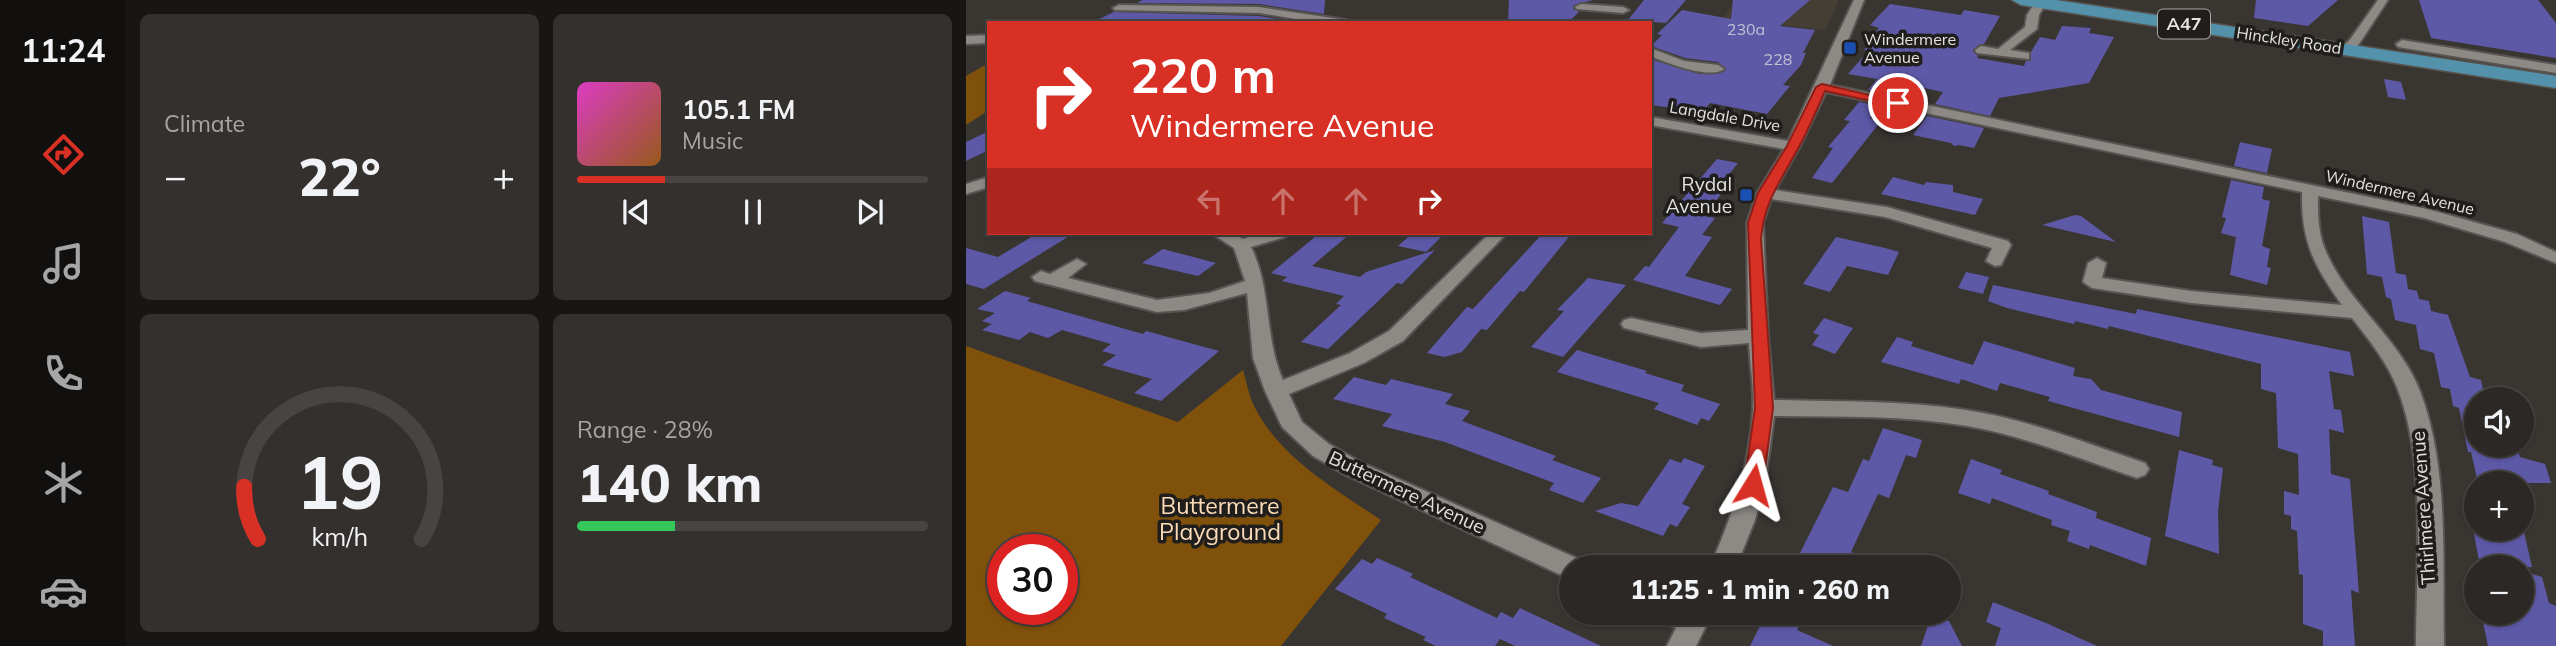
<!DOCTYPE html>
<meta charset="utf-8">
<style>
:root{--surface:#2b2826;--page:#33302e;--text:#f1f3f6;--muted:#a6a6a7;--line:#474443;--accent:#d93025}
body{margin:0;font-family:Mulish,sans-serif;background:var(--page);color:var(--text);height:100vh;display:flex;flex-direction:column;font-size:26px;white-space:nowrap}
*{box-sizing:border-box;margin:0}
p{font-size:23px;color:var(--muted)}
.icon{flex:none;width:38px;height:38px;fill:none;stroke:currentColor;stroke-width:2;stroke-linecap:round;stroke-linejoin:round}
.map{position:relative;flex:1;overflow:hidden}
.sheet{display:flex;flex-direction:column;gap:14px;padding:14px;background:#181615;width:840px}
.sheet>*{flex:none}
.banner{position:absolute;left:21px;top:21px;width:665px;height:214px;border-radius:0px;box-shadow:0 2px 5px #0004,0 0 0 2px var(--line);background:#d93025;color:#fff;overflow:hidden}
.tools{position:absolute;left:1498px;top:387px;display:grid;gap:14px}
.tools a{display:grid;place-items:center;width:70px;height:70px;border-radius:50%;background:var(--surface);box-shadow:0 2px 5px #0004,0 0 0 2px var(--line);font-size:35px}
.speed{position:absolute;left:21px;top:534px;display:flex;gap:14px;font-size:35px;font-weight:700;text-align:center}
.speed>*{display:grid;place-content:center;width:91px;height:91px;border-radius:50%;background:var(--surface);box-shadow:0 2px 5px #0004,0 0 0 2px var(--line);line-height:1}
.speed .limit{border:10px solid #d22;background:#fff;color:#111}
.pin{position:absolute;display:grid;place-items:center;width:60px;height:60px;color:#fff;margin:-30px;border:4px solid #fff;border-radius:50%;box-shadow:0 2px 7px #0007}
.me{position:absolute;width:77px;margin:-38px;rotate:8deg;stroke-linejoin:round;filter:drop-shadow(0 0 5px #0008)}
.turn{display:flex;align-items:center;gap:24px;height:147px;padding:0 28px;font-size:32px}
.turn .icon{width:91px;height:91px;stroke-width:2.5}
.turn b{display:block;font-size:49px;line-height:60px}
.lanes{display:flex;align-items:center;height:66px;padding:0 28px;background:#0003;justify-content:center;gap:35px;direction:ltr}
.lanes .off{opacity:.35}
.big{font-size:52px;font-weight:800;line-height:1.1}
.sheet .tile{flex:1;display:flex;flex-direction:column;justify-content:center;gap:10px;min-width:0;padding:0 24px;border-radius:10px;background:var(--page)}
.sheet .dial{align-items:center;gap:0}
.dial svg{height:182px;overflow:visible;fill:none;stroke:var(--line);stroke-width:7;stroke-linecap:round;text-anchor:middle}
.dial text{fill:var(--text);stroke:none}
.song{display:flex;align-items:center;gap:21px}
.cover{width:84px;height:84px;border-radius:10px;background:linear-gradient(135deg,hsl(310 70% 55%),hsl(30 70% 35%))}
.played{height:7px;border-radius:4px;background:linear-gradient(90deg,var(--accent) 25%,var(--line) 25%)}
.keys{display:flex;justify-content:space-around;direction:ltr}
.heat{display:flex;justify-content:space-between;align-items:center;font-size:38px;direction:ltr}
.charge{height:10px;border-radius:5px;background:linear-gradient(90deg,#34c759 28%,var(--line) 0)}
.sheet .tiles{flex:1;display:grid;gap:14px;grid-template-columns:repeat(2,1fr)}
.trip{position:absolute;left:593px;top:555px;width:402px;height:70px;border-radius:35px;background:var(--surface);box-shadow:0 2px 5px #0004,0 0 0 2px var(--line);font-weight:800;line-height:70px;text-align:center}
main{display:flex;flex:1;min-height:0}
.menu{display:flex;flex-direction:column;width:126px;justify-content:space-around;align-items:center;background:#11100f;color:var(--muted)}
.menu .icon{width:49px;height:49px}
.menu .on{color:var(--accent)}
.menu b{font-size:32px;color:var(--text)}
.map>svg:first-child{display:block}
.built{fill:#453e35}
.green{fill:#7f510b;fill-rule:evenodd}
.building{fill:#5e59a7}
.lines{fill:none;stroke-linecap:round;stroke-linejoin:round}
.minor-casing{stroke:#575451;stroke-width:4}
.primary-casing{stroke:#575451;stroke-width:3}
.minor{fill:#8d8985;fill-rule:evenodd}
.primary{fill:#5392aa;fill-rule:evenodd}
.route{fill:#d93025;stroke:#8d1f18;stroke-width:2}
.transit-dot{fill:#1a4fb4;stroke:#1f1e1c;stroke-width:2.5}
.labels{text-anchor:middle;stroke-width:7;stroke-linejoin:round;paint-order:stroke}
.number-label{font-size:16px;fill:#c3c0d2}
.far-poi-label{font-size:16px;fill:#e5e3e0;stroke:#1f1e1c;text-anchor:start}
.far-street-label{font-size:16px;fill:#e5e3e0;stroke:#1f1e1c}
.shield{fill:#1f1e1c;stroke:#aaa8a5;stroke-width:2}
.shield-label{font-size:18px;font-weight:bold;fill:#e5e3e0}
.poi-label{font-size:19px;fill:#e5e3e0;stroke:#1f1e1c;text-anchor:end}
.street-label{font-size:19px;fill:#e5e3e0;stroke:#1f1e1c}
.near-park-label{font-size:23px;fill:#fcdbb6;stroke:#1f1e1c}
</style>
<main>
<nav class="menu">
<b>11:24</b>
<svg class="icon on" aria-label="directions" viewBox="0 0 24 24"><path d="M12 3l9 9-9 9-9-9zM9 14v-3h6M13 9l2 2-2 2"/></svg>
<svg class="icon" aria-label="music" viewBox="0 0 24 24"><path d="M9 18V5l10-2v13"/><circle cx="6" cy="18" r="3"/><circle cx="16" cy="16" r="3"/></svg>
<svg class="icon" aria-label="phone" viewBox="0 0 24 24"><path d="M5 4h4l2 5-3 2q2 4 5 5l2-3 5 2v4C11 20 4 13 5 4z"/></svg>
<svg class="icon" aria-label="climate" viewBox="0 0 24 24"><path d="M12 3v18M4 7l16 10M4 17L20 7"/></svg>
<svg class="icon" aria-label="car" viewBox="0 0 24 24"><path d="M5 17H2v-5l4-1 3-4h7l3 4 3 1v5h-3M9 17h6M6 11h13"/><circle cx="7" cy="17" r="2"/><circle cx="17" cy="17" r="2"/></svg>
</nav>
<section class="sheet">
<div class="tiles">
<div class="tile"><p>Climate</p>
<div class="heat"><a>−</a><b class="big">22°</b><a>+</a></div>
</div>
<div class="tile">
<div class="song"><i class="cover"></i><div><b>105.1 FM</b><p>Music</p></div></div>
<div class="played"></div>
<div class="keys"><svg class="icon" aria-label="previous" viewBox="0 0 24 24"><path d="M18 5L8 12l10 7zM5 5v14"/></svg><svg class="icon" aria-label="pause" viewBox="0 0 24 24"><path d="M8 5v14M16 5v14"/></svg><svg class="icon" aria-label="next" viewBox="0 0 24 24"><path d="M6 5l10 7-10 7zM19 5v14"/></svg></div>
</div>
<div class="tile dial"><svg viewBox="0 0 100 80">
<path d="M14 69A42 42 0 1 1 86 69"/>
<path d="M14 69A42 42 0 0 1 8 46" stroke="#d93025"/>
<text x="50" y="56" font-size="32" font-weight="700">19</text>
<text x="50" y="72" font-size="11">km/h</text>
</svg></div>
<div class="tile"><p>Range · 28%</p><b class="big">140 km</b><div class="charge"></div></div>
</div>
</section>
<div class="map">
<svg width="1590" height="646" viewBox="0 0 1590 646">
<rect width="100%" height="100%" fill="#393632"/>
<path class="built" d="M770 0H873L859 30 756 19Z"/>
<path class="green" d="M23 63V110L0 125V76Z
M0 346 212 422 277 370C280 381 283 395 288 406 314 458 369 489 415 520L315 646H0ZM37 550H96V609H37Z"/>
<path class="building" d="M177 0H359L358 14 293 4 171 3Z
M543 0H627L608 5 607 9 613 12 601 23 542 22Z
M678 0H720L700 23 662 20Z
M767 0H844L814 26 849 30 837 53H840L835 65 817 85 824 86 801 114 744 103 740 108 733 107 730 111 684 105V59L733 74H752L760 70 752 62 719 58 685 46 696 35 691 34 716 10 765 19Z
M1290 0H1372L1342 26 1288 18Z
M1453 0H1572L1590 23V58L1465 38Z
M924 4 995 15 998 10 1034 16 1018 44H1014L1007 51 1012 56 1011 58 1058 66 1060 61H1065V52L1074 37 1089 40 1096 26 1125 28 1123 33 1148 37 1123 83 1033 98 1024 116 969 104 977 92 939 84 935 89 927 87 922 94 902 90 911 79 882 74 903 50H898L902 45 900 44 913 28 904 25Z
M148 12 293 16 337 23H125Z
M1418 79 1435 82 1440 100 1422 97Z
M893 102 913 106 904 118 915 121 866 183 846 178 867 148 862 147 884 121 878 120Z
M961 116 1018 128 1008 148 993 145 988 146 985 143 947 135Z
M23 131V150L0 161V142Z
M1274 142 1306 149 1301 173 1268 166Z
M751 159 772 163 757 182 763 183 739 216 749 218 736 235 746 237 719 276 766 289 754 305 667 280 679 266 683 267 713 227 696 223Z
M927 177 958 185 960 182 987 185V192L1017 199 1009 215 915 194Z
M1265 180 1298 187 1296 199 1304 201 1296 246 1304 249 1301 267 1305 268 1301 285 1264 275 1270 237 1255 233 1260 218 1256 217Z
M1109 215 1115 216 1150 242 1076 225Z
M1396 216 1423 222 1430 273 1440 275 1442 289 1451 291 1453 299 1463 301 1465 311 1482 315 1504 377 1515 380 1519 399H1510V444H1550L1554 457 1579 464 1585 483H1512L1505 452H1502L1493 408 1487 406 1484 389 1475 387 1468 353 1454 349 1450 325 1429 320 1425 299 1420 297 1416 277 1401 274Z
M72 233H108L18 289 0 284V248L32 257Z
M354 233H385L346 266 394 277 400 272 469 250 436 284 431 283 362 349 335 342 375 305 370 304 378 296 316 281 321 277 305 273Z
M447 233H479L460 252 432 246Z
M577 233H606L558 292 554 291 521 330 515 329 496 352 478 357 461 353 501 307 507 309Z
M870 237 919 248 933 252 922 275 881 266 864 292 837 284Z
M197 249 250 263 232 276 176 263Z
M1000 272 1023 277 1017 294 992 288Z
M622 278 660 285 597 357 565 347 598 311 591 310Z
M1027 285 1170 314 1171 309 1384 352 1388 376 1363 371 1368 409 1375 410 1378 433 1363 429 1365 474 1384 479 1393 593 1385 590 1389 646H1357V631L1337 624V575L1333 574 1331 531 1325 529V516L1318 514V491L1333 495 1332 454 1312 448 1310 393 1295 389V364L1143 326 1142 329 1109 321 1108 324 1041 308 1022 301Z
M39 291 65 298 61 301 177 334 180 331 253 351 195 401 168 393 186 379 136 365 150 355 136 351 145 344 96 330 82 338 64 332 53 340 16 330 26 324 16 321 29 313 11 309Z
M858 318 887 328 869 354 846 345 853 335 847 333Z
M931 337 947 342 945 346 1007 365 1018 341 1109 368 1107 376 1125 379 1135 390 1216 412 1213 437 1082 401 1084 397 1034 383 1031 391 995 379 993 384 915 362Z
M611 350 681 371 679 373 718 385 715 391 754 404 743 421 735 418 731 425 688 409 693 403 591 372Z
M388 377 420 385 425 379 487 394 479 404 504 411 496 421 590 456 586 460 635 478 617 503 583 490 588 483 479 442 416 426 426 414 367 399Z
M917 428 956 440 950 458 940 455 923 498 912 494 885 552 921 564 920 567H827L867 487 882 492 897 459 903 461Z
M1213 450 1247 460 1246 465 1257 468 1252 511 1253 554 1199 536Z
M718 458 739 466 716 504 724 507 711 527 704 524 697 536 629 511 655 503 672 506 704 459 715 463Z
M1005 459 1036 470 1034 474 1083 491 1082 494 1131 512 1130 518 1185 538 1180 566 1124 545 1123 549 1101 541 1104 531 1085 525 1086 520 1026 498 1024 504 992 493Z
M1507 528H1546L1558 532 1566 567H1514Z
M411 558 447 574 444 577 531 618 535 612 547 618 554 608 635 646H549L534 639 529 646H470L457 640 460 637 418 618 421 614 369 589 396 559 406 564Z
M1556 571 1576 577 1583 603 1590 606V646H1522L1515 612H1556Z
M1027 602 1080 623 1131 646H1029L1035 628 1020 622Z
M801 612H827L837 617 831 630 867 646H784Z
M973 617 983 621 996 646H955L964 620Z"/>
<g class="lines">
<defs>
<path id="minor" d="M888 0H898L864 85 1461 209 1551 234 1590 252V263L1539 242 1458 218 1352 196C1352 212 1352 228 1357 244 1377 300 1432 335 1454 391 1484 470 1476 563 1478 646H1450C1450 566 1461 466 1432 390 1422 363 1403 340 1386 318L1225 303 1126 288 1117 282 1122 263 1131 258 1140 263 1136 278 1225 291 1376 305C1348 266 1335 241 1336 192L860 92 834 146 809 190 921 207 1042 241 1045 245 1035 265 1029 266 1020 261 1026 248 919 217 805 199 797 223 802 336 808 400C872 402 936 400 1000 410 1061 419 1120 443 1179 463L1183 469 1179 475 1171 478C1115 460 1060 436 1001 426 937 415 872 417 808 416L799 485 789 520 770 567H744C766 516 784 465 787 409 788 388 784 365 783 343L735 347 658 328 655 324 658 320 665 318 735 333 782 330 781 223 791 193 818 149 684 125V117L822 141Z
M1412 0H1422L1391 47 1384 52H1376V46L1383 41Z
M1070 1 1080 3 1073 15 1071 29 1044 50 1063 53V59L1011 53 1009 50 1015 46 1032 49 1059 27 1061 15Z
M615 4 657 7 663 10 657 13 611 9 609 7Z
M153 5 293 7 380 20 386 23H355L293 13 149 10 147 8Z
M23 35V43L0 44V36Z
M1436 40 1590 65V73L1432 47 1430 44Z
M684 48 718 61 752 65 758 69C744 80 701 63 684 56Z
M23 177V187L0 194V184Z
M245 233H265L277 239 296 233H321L319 237 285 247C306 289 298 338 317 380L384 353 423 331 524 233H541L437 341 398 363 323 394 336 422 363 444 394 462 615 560 618 567H606V579L597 576 378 474 347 456 316 427 299 391 287 358 281 293 218 310 191 312 69 281 66 277 75 271 84 274 111 259 120 264 102 278 191 300 243 293 279 281 268 248Z
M692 612H747L730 646H701L710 628 696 621Z"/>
<path id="primary" d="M1046 0H1090L1590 76V88L1055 5Z"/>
</defs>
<use href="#minor" class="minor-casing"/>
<use href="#primary" class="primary-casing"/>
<use href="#minor" class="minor"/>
<use href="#primary" class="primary"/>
</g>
<path class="route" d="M856 84 938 103 932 107 859 91C851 109 843 128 834 145 816 179 798 200 795 239L807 408 797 485 794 491 787 493 780 491 778 485 789 408 782 223 792 193 821 146 850 87Z"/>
<g class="transit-dot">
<rect x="877" y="41" width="14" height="14" rx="3.5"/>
<rect x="773" y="188" width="14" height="14" rx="3.5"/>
</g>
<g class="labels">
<g class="number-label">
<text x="780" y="35">230a</text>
<text x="812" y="65">228</text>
</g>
<g class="far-poi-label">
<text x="898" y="45">Windermere<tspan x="898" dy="18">Avenue</tspan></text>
</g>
<g class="far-street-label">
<text transform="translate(1323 40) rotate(9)" y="6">Hinckley Road</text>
<text transform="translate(759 116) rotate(10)" y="6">Langdale Drive</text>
<text transform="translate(1434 192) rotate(13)" y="6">Windermere Avenue</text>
</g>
<rect class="shield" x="1192" y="9.5" width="52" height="29" rx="5"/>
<g class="shield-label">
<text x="1218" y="30">A47</text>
</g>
<g class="poi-label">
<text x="766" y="191">Rydal<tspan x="766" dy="22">Avenue</tspan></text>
</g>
<g class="street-label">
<text transform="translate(441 492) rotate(25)" y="7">Buttermere Avenue</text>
<text transform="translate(1457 508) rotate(-94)" y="7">Thirlmere Avenue</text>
</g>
<g class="near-park-label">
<text x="254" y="514">Buttermere<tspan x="254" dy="26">Playground</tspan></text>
</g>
</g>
</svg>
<div class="tools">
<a><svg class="icon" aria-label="sound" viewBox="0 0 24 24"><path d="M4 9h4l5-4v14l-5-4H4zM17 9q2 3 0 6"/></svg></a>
<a>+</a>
<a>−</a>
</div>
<div class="speed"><div class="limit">30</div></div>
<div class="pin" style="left:932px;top:103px;background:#d93025"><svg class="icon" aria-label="arrive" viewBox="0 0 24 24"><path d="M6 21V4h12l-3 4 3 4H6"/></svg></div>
<svg class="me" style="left:787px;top:485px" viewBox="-20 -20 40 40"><path d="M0-17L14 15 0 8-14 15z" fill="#d93025" stroke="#fff" stroke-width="4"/></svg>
<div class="trip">11:25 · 1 min · 260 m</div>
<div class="banner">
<div class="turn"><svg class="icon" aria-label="right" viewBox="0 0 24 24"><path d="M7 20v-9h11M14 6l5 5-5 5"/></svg><div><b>220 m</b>Windermere Avenue</div></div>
<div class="lanes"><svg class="icon off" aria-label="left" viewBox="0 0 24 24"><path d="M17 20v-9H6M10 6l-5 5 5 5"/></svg><svg class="icon off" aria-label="ahead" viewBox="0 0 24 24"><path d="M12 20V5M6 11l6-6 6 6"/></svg><svg class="icon off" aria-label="ahead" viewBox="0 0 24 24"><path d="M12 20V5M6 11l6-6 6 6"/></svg><svg class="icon" aria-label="right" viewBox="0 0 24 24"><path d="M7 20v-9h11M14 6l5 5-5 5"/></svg></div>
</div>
</div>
</main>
